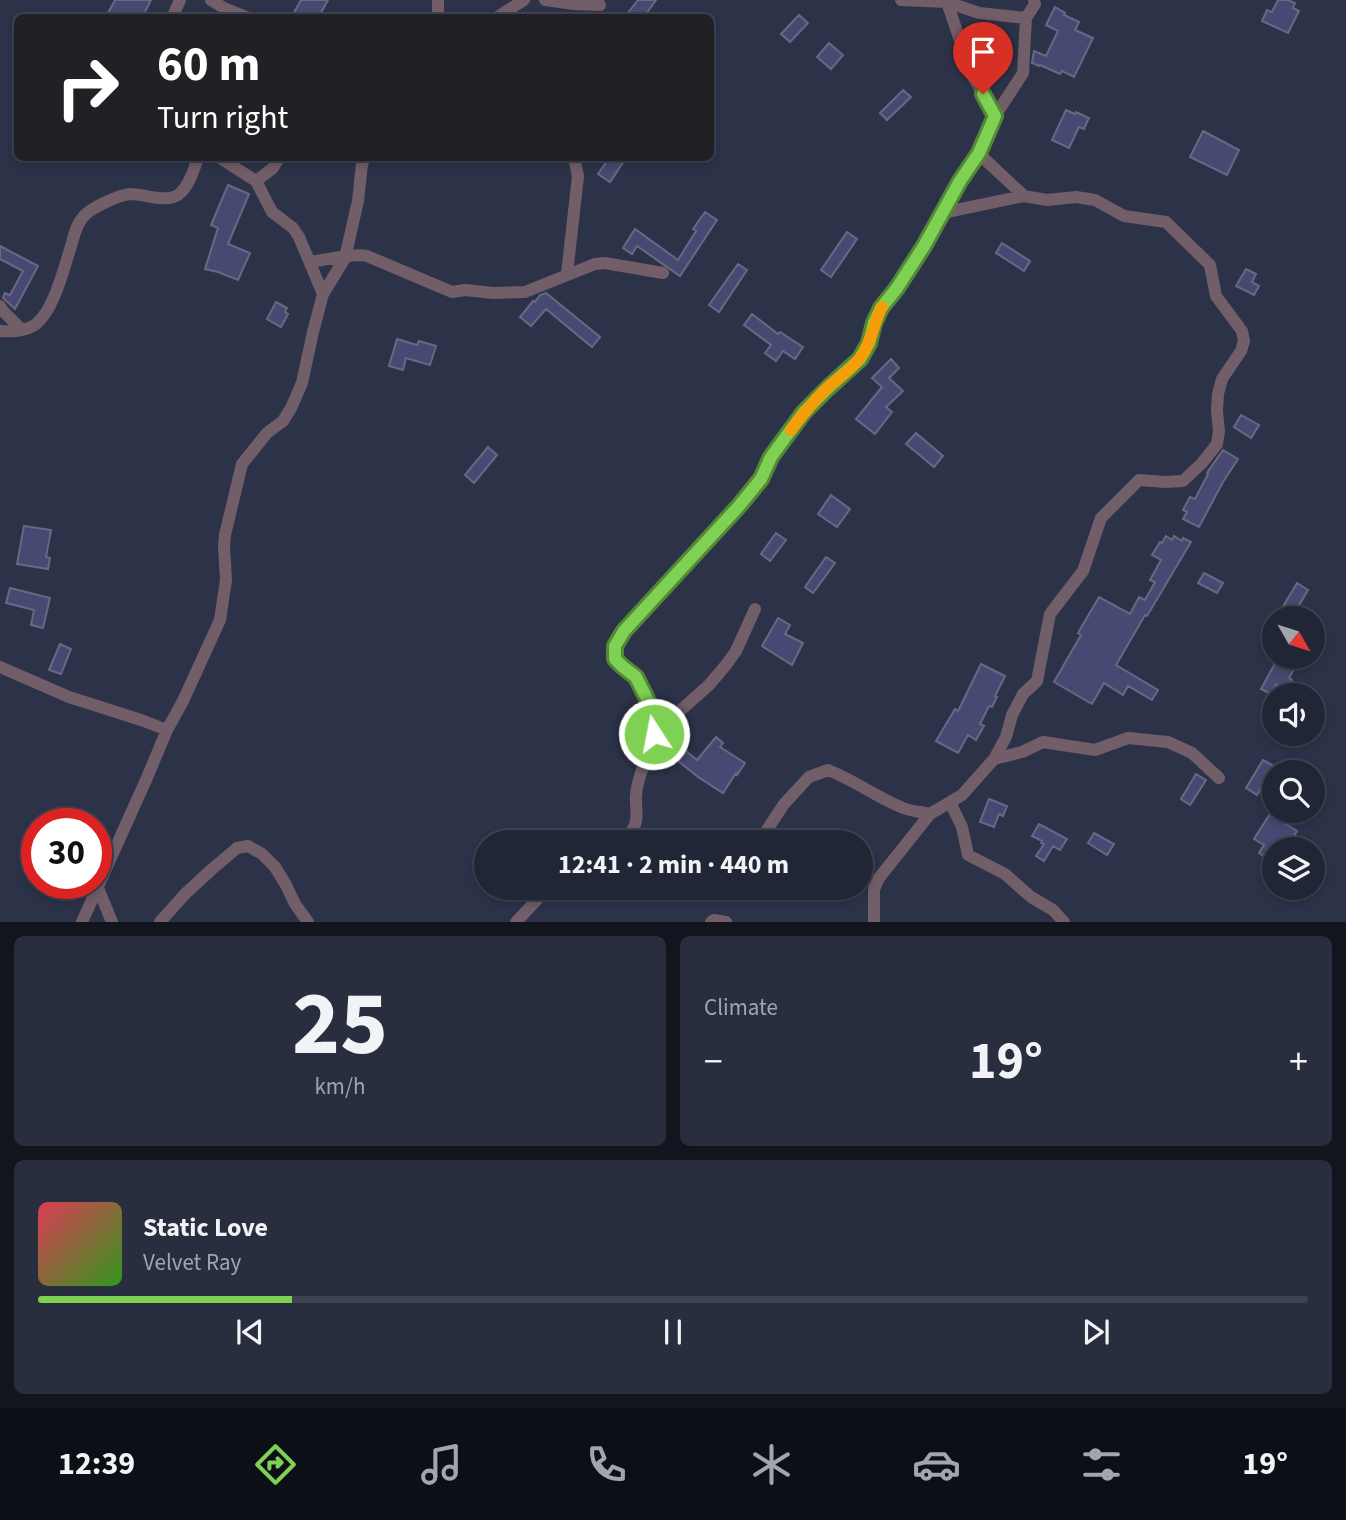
<!DOCTYPE html>
<meta charset="utf-8">
<style>
:root{--surface:#212637;--page:#292e3f;--text:#f1f3f6;--muted:#a2a5ad;--line:#3e4352;--accent:#7ed153}
body{margin:0;font-family:"Source Sans 3",sans-serif;background:var(--page);color:var(--text);height:100vh;display:flex;flex-direction:column;font-size:26px;white-space:nowrap}
*{box-sizing:border-box;margin:0}
p{font-size:23px;color:var(--muted)}
.icon{flex:none;width:38px;height:38px;fill:none;stroke:currentColor;stroke-width:2;stroke-linecap:round;stroke-linejoin:round}
.map{position:relative;height:922px;overflow:hidden}
.side{display:flex;flex-direction:column;gap:14px;padding:14px;background:#12151e;flex:1}
.side>*{flex:none}
.banner{position:absolute;left:14px;top:14px;width:700px;height:147px;border-radius:10px;box-shadow:0 4px 10px #0003,0 0 0 2px var(--line);background:#202124;color:#fff;overflow:hidden}
.needle{width:46px;rotate:129deg}
.controls{position:absolute;left:1262px;top:606px;display:grid;gap:14px}
.controls a{display:grid;place-items:center;width:63px;height:63px;border-radius:50%;background:var(--surface);box-shadow:0 4px 10px #0003,0 0 0 2px var(--line);font-size:35px}
.speed{position:absolute;left:21px;top:808px;display:flex;gap:14px;font-size:35px;font-weight:700;text-align:center}
.speed>*{display:grid;place-content:center;width:91px;height:91px;border-radius:50%;background:var(--surface);box-shadow:0 4px 10px #0003,0 0 0 2px var(--line);line-height:1}
.speed .limit{border:10px solid #d22;background:#fff;color:#111}
.pin{position:absolute;display:grid;place-items:center;width:60px;height:60px;color:#fff;margin:-72px -30px;border-radius:50% 50% 50% 0;rotate:-45deg;box-shadow:0 0 7px #0007}
.pin .icon{rotate:45deg}
.me{position:absolute;width:77px;margin:-38px;rotate:349deg;stroke-linejoin:round;filter:drop-shadow(0 0 5px #0008)}
.turn{display:flex;align-items:center;gap:24px;height:147px;padding:0 28px;font-size:32px}
.turn .icon{width:91px;height:91px;stroke-width:2.5}
.turn b{display:block;font-size:49px;line-height:60px}
.big{font-size:52px;font-weight:700;line-height:1.1}
.side .widget{flex:1;display:flex;flex-direction:column;justify-content:center;gap:10px;min-width:0;padding:0 24px;border-radius:10px;background:var(--page)}
.side .dial{align-items:center;gap:0}
.dial b{font-size:91px;line-height:1}
.song{display:flex;align-items:center;gap:21px}
.cover{width:84px;height:84px;border-radius:10px;background:linear-gradient(135deg,hsl(350 70% 55%),hsl(110 70% 35%))}
.played{height:7px;border-radius:4px;background:linear-gradient(90deg,var(--accent) 20%,var(--line) 20%)}
.keys{display:flex;justify-content:space-around;direction:ltr}
.heat{display:flex;justify-content:space-between;align-items:center;font-size:38px;direction:ltr}
.side .tiles{flex:1;display:grid;gap:14px;grid-template-columns:1fr 1fr}
.widget:last-child{grid-column:span 2}
.trip{position:absolute;left:474px;top:830px;width:399px;height:70px;border-radius:35px;background:var(--surface);box-shadow:0 4px 10px #0003,0 0 0 2px var(--line);font-weight:700;line-height:70px;text-align:center}
.dock{display:flex;height:112px;justify-content:space-around;align-items:center;background:#0d0f16;color:var(--muted)}
.dock .icon{width:49px;height:49px}
.dock .current{color:var(--accent)}
.dock b{font-size:32px;color:var(--text)}
.map>svg:first-child{display:block}
.building{fill:#484972;stroke:#676983;stroke-width:2}
.lines{fill:none;stroke-linecap:round;stroke-linejoin:round}
.street{stroke:#725e68;stroke-width:12}
.route-casing{stroke:#528836;stroke-width:18}
.route{stroke:#7ed153;stroke-width:12}
.slow{stroke:#f59e0b;stroke-width:12}
</style>
<div class="map">
<svg width="1346" height="922" viewBox="0 0 1346 922">
<rect width="100%" height="100%" fill="#2c3349"/>
<path class="building" d="M115 0H151L142 18H116L108 13Z
M301 0H328L318 18H291Z
M638 0H656L643 18H624Z
M1278 0H1288L1295 3 1293 8 1299 11 1288 33 1262 21 1267 10 1272 12Z
M1055 7 1065 13 1064 15 1079 22 1075 30 1093 38 1074 77 1062 71 1060 74 1040 65 1039 66 1032 63 1034 51 1046 56 1058 31 1046 25Z
M799 15 808 23 790 42 781 34Z
M829 43 843 55 831 69 817 57Z
M903 90 911 97 887 120 880 113Z
M1066 110 1075 114 1076 112 1089 118 1084 129 1079 127 1069 148 1052 140Z
M1203 131 1239 150 1227 175 1190 157Z
M609 158H626L610 182 598 174Z
M228 185 249 194 228 244 250 253 238 280 218 272 205 269 218 228 211 225Z
M705 212 717 220 680 276 637 246 632 254 623 248 635 229 678 260 696 231 693 229Z
M847 232 857 239 831 277 821 270Z
M1002 243 1030 261 1024 271 996 253Z
M0 246 38 266 15 309 3 298 5 293 10 295 23 271 0 259Z
M738 264 747 270 719 312 709 305Z
M1246 269 1256 274 1252 282 1259 286 1254 295 1236 286Z
M546 293 600 337 592 347 546 309 531 326 520 317 533 301 535 302 540 295Z
M276 302 287 308 285 312 288 314 281 327 267 319Z
M752 314 778 334 780 332 803 347 795 359 783 351 776 361 765 353 771 345 744 325Z
M397 339 417 345 419 341 436 346 430 365 406 358 403 370 389 366Z
M891 359 899 368 889 378 903 391 886 407 892 412 875 434 856 419 882 387 872 378Z
M1241 415 1259 425 1251 438 1234 427Z
M916 433 943 456 934 467 906 444Z
M488 447 497 455 474 483 465 475Z
M1223 450 1238 459 1223 482 1199 527 1183 519 1187 512 1183 510 1190 497 1195 499 1208 474 1207 473Z
M831 495 850 509 837 527 818 514Z
M24 526 51 530 46 557 50 558 48 569 17 564Z
M776 533 786 540 770 561 761 554Z
M1166 536 1172 540 1174 536 1182 541 1183 538 1191 542 1147 616 1145 615 1116 665 1158 690 1152 700 1128 686 1123 695 1104 683 1092 704 1054 682 1081 635 1078 633 1099 597 1130 614 1139 597 1145 600 1155 582 1150 580 1161 560 1152 555 1160 542 1162 543Z
M826 557 835 563 813 593 805 587Z
M1204 573 1223 583 1217 593 1198 583Z
M1297 583 1308 590 1292 617 1281 610Z
M10 588 50 598 43 628 31 625 34 610 6 603Z
M778 618 790 625 785 634 803 643 792 665 762 646Z
M60 644 71 649 61 674 49 670Z
M1279 656H1302L1289 678 1292 680 1287 690 1276 684 1271 694 1261 689Z
M981 664 1005 676 995 696 997 697 992 707 989 706 980 724 984 726 976 740 968 735 958 753 936 741 955 709 958 711Z
M716 737 723 743 720 747 745 763 737 775 736 773 723 793 698 777 672 756 680 746 697 760Z
M1263 760 1274 766 1257 795 1246 788Z
M1196 774 1206 780 1190 805 1181 799Z
M989 799 1007 806 1003 816 999 814 994 827 980 822Z
M1270 814 1297 831 1286 849H1274V857L1270 854 1267 858 1259 853 1264 845 1254 839Z
M1039 824 1067 839 1060 850 1053 846 1044 861 1036 856 1044 844 1041 843 1042 841 1032 836Z
M1094 833 1114 844 1107 855 1088 843Z"/>
<g class="lines">
<path class="street" d="M211 0 224 8 249 18
M438 0V18
M545 0 574 4 600 5
M901 0 947 2 979 13 1026 18
M947 2 971 73 995 116
M172 18 180 0
M496 18 524 0
M979 154 1024 196
M220 158 256 181 272 212 293 228 299 237 323 294
M256 181 273 168 279 158
M310 262C326 260 354 253 367 256L452 292 465 290 493 293 525 292 595 264 605 263 663 273
M567 274 578 176 574 158
M0 306 3 311 22 330
M0 331C11 332 27 331 36 324 54 310 64 268 71 246 74 236 76 225 83 217 90 208 119 195 130 194 145 194 165 203 178 195 189 187 194 169 198 158
M0 667 69 697 141 720 167 730
M654 734 709 685 726 665 736 651 755 609
M994 759 1022 752 1043 742 1095 750 1128 738 1168 742 1192 753 1219 778
M950 802 962 827 968 855 1005 874 1031 897 1053 910 1064 922
M619 842C624 838 632 833 634 827 639 817 635 805 636 795 638 766 660 742 653 712 652 704 641 685 636 678 630 670 617 667 615 655 614 646 620 639 624 631L739 506 761 479 770 457 804 412 828 388 860 359 869 343 874 323 881 308 897 288 924 246 960 182 979 154 995 116 1023 73 1026 18 1035 4 1034 0
M759 842 784 804 809 777 828 770C854 780 876 797 903 808 911 811 921 812 930 814
M98 888 112 922
M82 922 146 780 167 730 183 701 220 620 226 580 224 546 225 535 242 464 267 433 283 421 291 408 302 383 313 332 323 294 345 258 358 201 362 164 365 158
M160 922 185 894 211 870 237 848 248 846 262 854 275 867 286 885 295 904 308 922
M516 922 549 887
M711 922 714 920 726 922
M874 922V889L879 878 930 814 962 795 994 759 1006 737 1012 715 1023 694 1037 681 1050 614 1083 571 1101 518 1139 480 1165 482 1183 481 1202 463 1217 444 1219 431 1217 411 1218 394 1222 379 1241 351 1244 341 1242 331 1216 296 1210 265 1166 222 1124 216 1095 200 1076 197 1047 200 1024 196 942 213"/>
</g>
<g class="lines">
<defs>
<path id="route" d="M654 734 653 711 636 677 622 666 615 659V646L624 631 739 506 761 479 771 457 804 412 828 388 860 359 869 343 874 323 881 308 897 288 924 246 960 181 979 153 995 116 983 94"/>
</defs>
<use href="#route" class="route-casing"/>
<use href="#route" class="route"/>
<path class="slow" d="M791 430C802 415 814 401 827 388 838 378 851 370 860 358 872 343 873 323 882 307"/>
</g>
</svg>
<div class="controls">
<a><svg class="needle" viewBox="-14 -14 28 28"><path d="M0-13l5 13h-10z" fill="#e53935"/><path d="M0 13l5-13h-10z" fill="#a2a5ad"/></svg></a>
<a><svg class="icon" aria-label="sound" viewBox="0 0 24 24"><path d="M4 9h4l5-4v14l-5-4H4zM17 9q2 3 0 6"/></svg></a>
<a><svg class="icon" aria-label="search" viewBox="0 0 24 24"><circle cx="10" cy="10" r="6"/><path d="M15 15l6 6"/></svg></a>
<a><svg class="icon" aria-label="layers" viewBox="0 0 24 24"><path d="M12 4l9 5-9 5-9-5zM3 14l9 5 9-5"/></svg></a>
</div>
<div class="speed"><div class="limit">30</div></div>
<div class="pin" style="left:983px;top:94px;background:#d93025"><svg class="icon" aria-label="arrive" viewBox="0 0 24 24"><path d="M6 21V4h12l-3 4 3 4H6"/></svg></div>
<svg class="me" style="left:654px;top:734px" viewBox="-20 -20 40 40"><circle r="17" fill="#7ed153" stroke="#fff" stroke-width="3"/><path d="M0-11L8 9 0 5-8 9z" fill="#fff"/></svg>
<div class="trip">12:41 · 2 min · 440 m</div>
<div class="banner">
<div class="turn"><svg class="icon" aria-label="right" viewBox="0 0 24 24"><path d="M7 20v-9h11M14 6l5 5-5 5"/></svg><div><b>60 m</b>Turn right</div></div>
</div>
</div>
<section class="side">
<div class="tiles">
<div class="widget dial"><b>25</b><p>km/h</p></div>
<div class="widget"><p>Climate</p>
<div class="heat"><a>−</a><b class="big">19°</b><a>+</a></div>
</div>
<div class="widget">
<div class="song"><i class="cover"></i><div><b>Static Love</b><p>Velvet Ray</p></div></div>
<div class="played"></div>
<div class="keys"><svg class="icon" aria-label="previous" viewBox="0 0 24 24"><path d="M18 5L8 12l10 7zM5 5v14"/></svg><svg class="icon" aria-label="pause" viewBox="0 0 24 24"><path d="M8 5v14M16 5v14"/></svg><svg class="icon" aria-label="next" viewBox="0 0 24 24"><path d="M6 5l10 7-10 7zM19 5v14"/></svg></div>
</div>
</div>
</section>
<nav class="dock">
<b>12:39</b>
<svg class="icon current" aria-label="directions" viewBox="0 0 24 24"><path d="M12 3l9 9-9 9-9-9zM9 14v-3h6M13 9l2 2-2 2"/></svg>
<svg class="icon" aria-label="music" viewBox="0 0 24 24"><path d="M9 18V5l10-2v13"/><circle cx="6" cy="18" r="3"/><circle cx="16" cy="16" r="3"/></svg>
<svg class="icon" aria-label="phone" viewBox="0 0 24 24"><path d="M5 4h4l2 5-3 2q2 4 5 5l2-3 5 2v4C11 20 4 13 5 4z"/></svg>
<svg class="icon" aria-label="climate" viewBox="0 0 24 24"><path d="M12 3v18M4 7l16 10M4 17L20 7"/></svg>
<svg class="icon" aria-label="car" viewBox="0 0 24 24"><path d="M5 17H2v-5l4-1 3-4h7l3 4 3 1v5h-3M9 17h6M6 11h13"/><circle cx="7" cy="17" r="2"/><circle cx="17" cy="17" r="2"/></svg>
<svg class="icon" aria-label="filters" viewBox="0 0 24 24"><path d="M4 7h16M4 17h16"/><circle cx="9" cy="7" r="2"/><circle cx="15" cy="17" r="2"/></svg>
<b>19°</b>
</nav>
